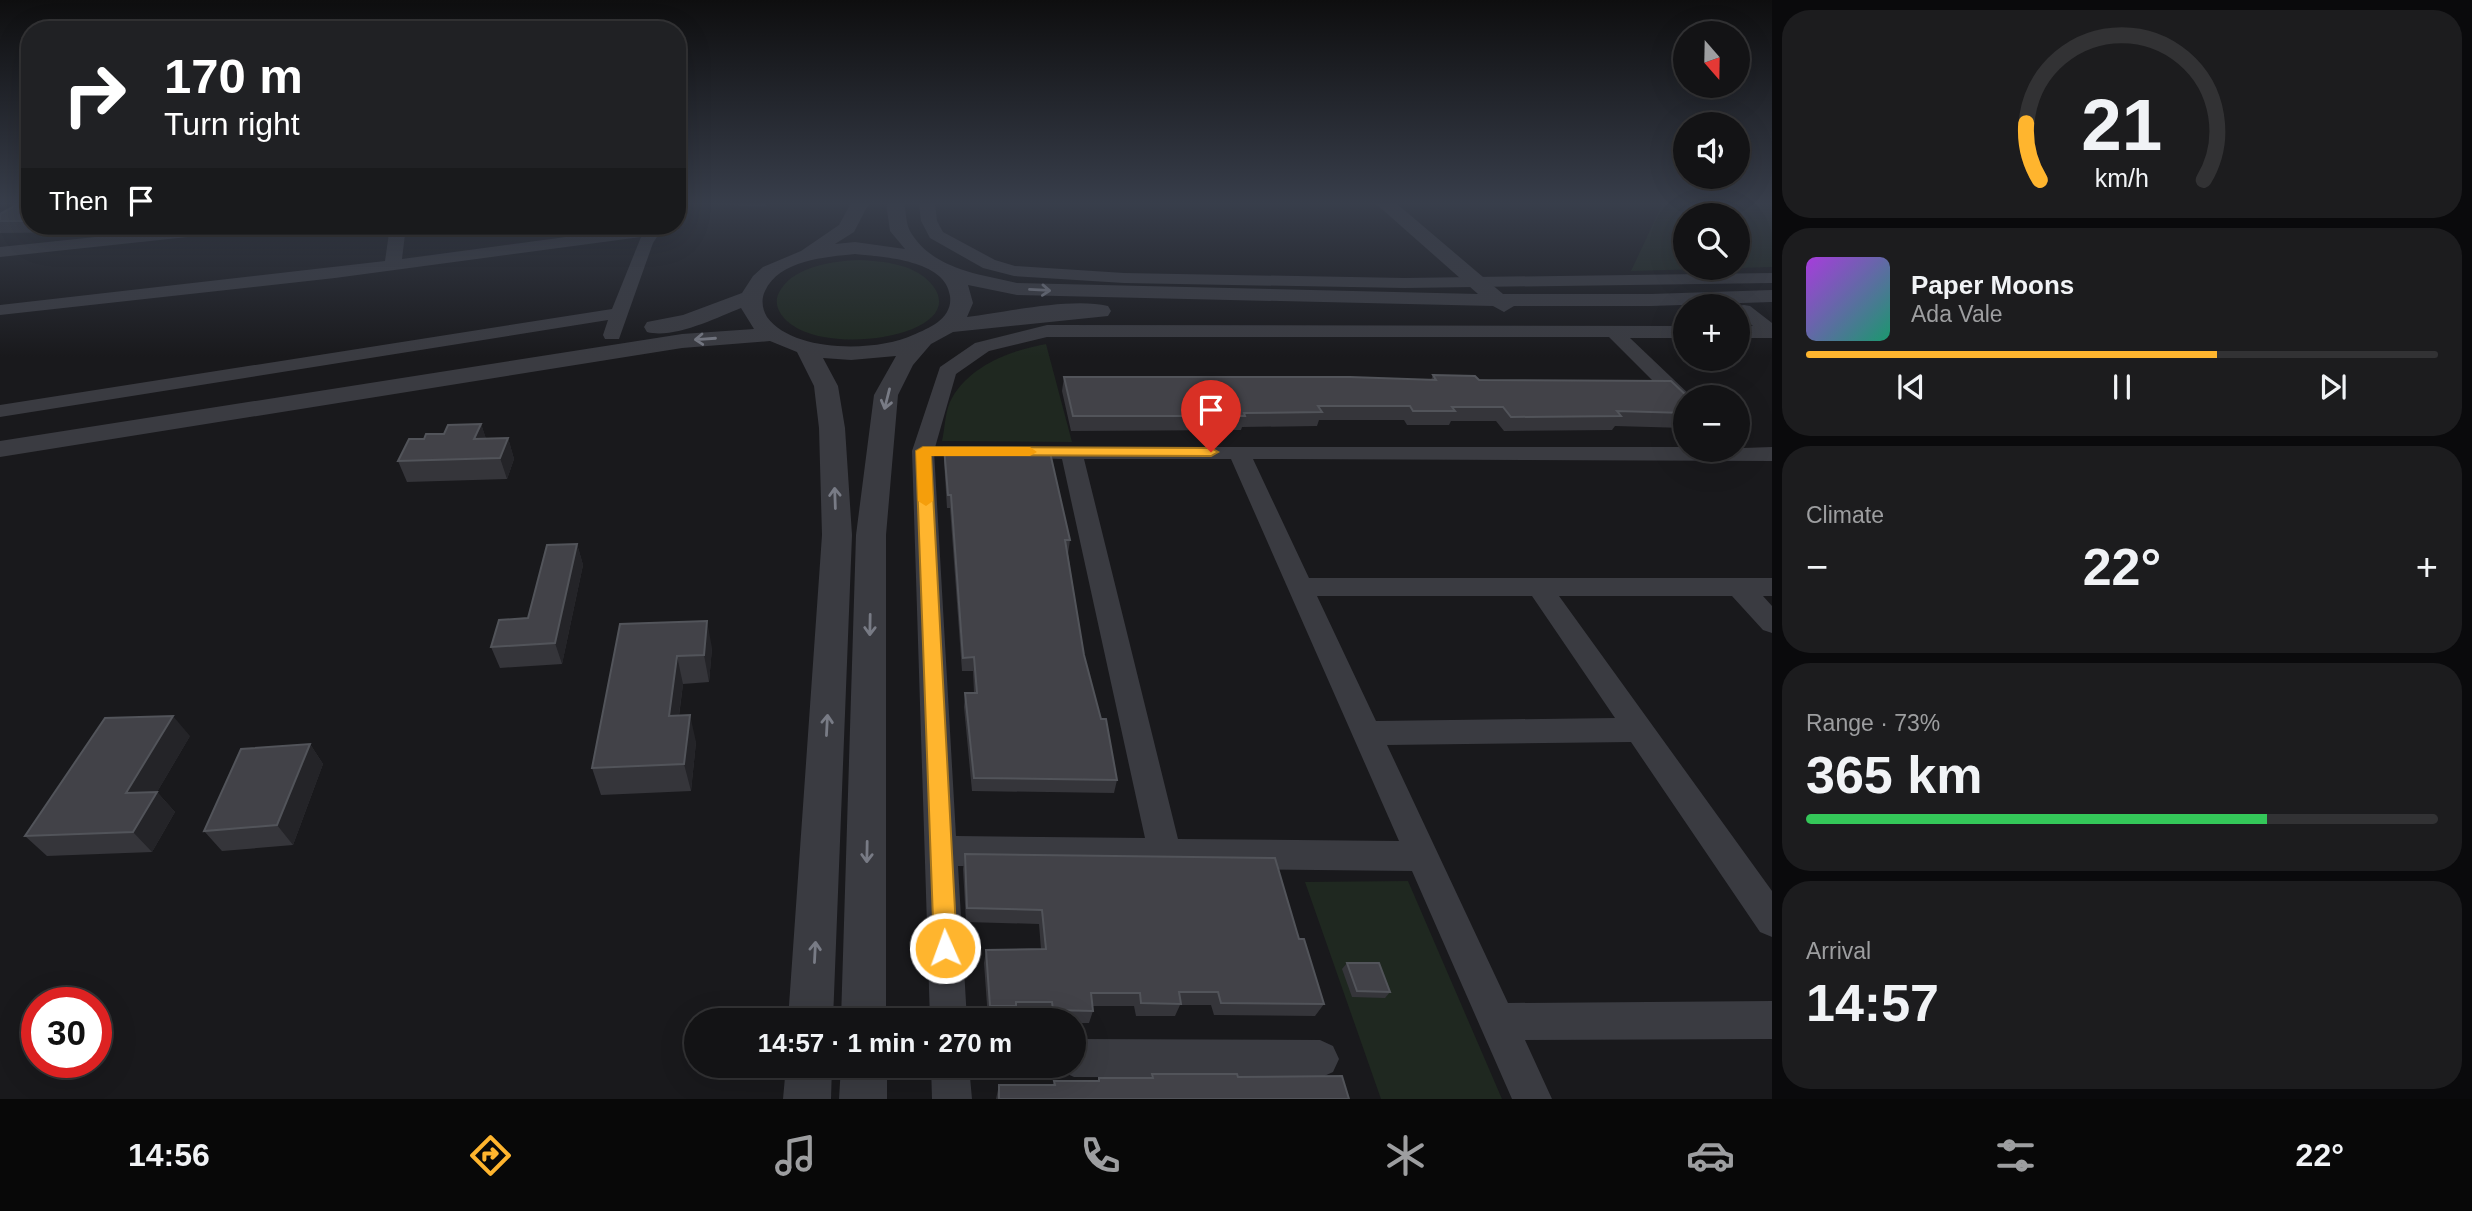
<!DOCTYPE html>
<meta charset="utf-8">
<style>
:root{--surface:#131315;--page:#1c1c1e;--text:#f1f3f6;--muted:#9d9ea0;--line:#323234;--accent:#ffb52e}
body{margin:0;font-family:Helvetica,sans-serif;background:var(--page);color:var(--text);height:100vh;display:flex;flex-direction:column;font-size:26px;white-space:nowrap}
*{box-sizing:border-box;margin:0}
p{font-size:23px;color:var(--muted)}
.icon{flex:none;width:38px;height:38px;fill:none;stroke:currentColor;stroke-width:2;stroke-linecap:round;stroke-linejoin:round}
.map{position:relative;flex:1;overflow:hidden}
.drawer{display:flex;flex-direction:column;gap:10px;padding:10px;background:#0a0a0c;width:700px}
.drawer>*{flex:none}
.top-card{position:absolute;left:21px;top:21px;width:665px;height:214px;border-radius:28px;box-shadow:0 7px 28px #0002,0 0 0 2px var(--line);background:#202124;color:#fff;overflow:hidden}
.needle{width:46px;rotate:160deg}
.tools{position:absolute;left:1673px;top:21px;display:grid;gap:14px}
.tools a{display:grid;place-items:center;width:77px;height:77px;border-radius:50%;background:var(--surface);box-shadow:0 7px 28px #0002,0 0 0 2px var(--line);font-size:35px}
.speed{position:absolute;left:21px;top:987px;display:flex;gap:14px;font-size:35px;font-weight:700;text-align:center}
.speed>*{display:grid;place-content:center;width:91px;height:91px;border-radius:50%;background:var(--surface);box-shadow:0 7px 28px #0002,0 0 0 2px var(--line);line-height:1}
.speed .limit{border:10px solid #d22;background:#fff;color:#111}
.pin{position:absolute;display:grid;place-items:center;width:60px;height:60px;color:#fff;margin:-72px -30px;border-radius:50% 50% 50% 0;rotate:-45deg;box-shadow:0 0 7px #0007}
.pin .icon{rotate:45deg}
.me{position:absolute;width:77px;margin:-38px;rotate:358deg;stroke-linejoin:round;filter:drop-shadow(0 0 5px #0008)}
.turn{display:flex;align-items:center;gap:24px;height:147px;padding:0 28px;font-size:32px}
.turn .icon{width:91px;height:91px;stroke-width:2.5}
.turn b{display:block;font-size:49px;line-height:60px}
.then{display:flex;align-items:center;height:66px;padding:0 28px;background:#0003;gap:14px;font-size:26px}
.big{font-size:52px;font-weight:800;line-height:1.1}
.drawer .card{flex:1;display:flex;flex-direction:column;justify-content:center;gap:10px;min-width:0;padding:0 24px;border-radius:28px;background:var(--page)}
.drawer .dial{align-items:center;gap:0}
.dial svg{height:182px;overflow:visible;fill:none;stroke:var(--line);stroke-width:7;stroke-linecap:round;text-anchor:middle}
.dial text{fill:var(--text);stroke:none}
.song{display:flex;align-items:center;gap:21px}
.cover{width:84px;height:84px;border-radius:10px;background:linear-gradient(135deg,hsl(280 70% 55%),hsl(160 70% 35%))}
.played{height:7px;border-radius:4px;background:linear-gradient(90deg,var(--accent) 65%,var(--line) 65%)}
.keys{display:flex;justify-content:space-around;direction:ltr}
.heat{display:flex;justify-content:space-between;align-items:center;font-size:38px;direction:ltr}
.charge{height:10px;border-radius:5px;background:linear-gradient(90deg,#34c759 73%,var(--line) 0)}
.trip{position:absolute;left:684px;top:1008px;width:402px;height:70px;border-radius:35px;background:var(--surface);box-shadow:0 7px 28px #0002,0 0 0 2px var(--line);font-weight:800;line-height:70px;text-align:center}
.menu{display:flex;height:112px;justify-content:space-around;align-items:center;background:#080808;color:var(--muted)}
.menu .icon{width:49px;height:49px}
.menu .current{color:var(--accent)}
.menu b{font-size:32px;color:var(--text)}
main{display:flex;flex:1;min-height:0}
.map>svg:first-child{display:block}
.green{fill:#1f2820;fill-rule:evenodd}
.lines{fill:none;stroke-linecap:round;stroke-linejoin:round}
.minor{fill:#3a3b41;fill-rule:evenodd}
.tertiary{fill:#3a3b41;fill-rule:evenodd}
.wall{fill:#35353a}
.shaded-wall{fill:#242428}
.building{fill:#424248;stroke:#52545a;stroke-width:2}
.oneway{stroke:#787b85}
.route{fill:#ffb52e;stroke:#a6761e;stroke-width:2}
.slow{fill:#f59e0b}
</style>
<main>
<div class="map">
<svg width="1772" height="1099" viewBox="0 0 1772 1099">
<rect width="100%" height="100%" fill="#19191c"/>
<path class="green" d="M1663 203H1697L1739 212 1743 203H1772V267L1631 271ZM1685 215H1738V268H1685Z
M859 260C883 261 917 264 933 286 971 336 821 360 784 318 776 309 774 299 781 289 796 266 834 261 859 260Z
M1046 344 1072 442 942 441C945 429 945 409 952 398 971 365 1012 350 1046 344Z
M1408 881 1502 1099H1381L1305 882Z"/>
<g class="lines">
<path class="minor" d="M919 203H935L937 221 943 232 995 260 1015 266 1124 273 1405 278 1772 273V283L1405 288 1124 283 1014 276 983 268 930 238 921 221Z
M1719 203H1735L1728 208Z
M201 226H252L244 231 0 257V247Z
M390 226H406L402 259 648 226H664L653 243 619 339H605L603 335 608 320 0 417V405L612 309 641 237 335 278 0 315V305L385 261Z
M1744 305 1750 306 1772 323V338H1738V326H1753L1738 314V306Z
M1047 325 1685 326V338H1630L1692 397H1685V408L1678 406 1609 337H1047L989 351 956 374 934 451 956 836 1145 838 1062 459 1011 457 1008 452 1011 447H1685V450L1772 447V461L1253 459 1309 578H1772V596H1763L1772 606V633L1763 630 1732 596H1559L1772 891V937L1760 932 1631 742 1387 745 1508 1003 1772 1001V1039L1525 1040 1552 1099H1512L1412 871 958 866 967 1020H930L912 451 940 367 975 343ZM1084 459H1231L1399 841 1178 839ZM1317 596H1532L1615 718 1376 721Z
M1074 1039 1320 1040 1333 1046 1339 1059 1333 1072 1320 1078 1074 1077 1061 1071 1058 1066H1074Z
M931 1066H969L972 1099H932Z"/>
<path class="tertiary" d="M851 203H869L854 232 835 244 855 242 905 249 890 231 886 203H904C906 211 906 224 910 231 932 269 978 274 1017 283L1478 294 1375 203H1396L1503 294H1651L1772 290V302L1651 306H1514L1504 312 1493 306 1017 295 968 285 973 303 967 317C1006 312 1072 297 1108 306L1111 311 1108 316 953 332 931 344 913 365 898 395 886 535V1020H841L856 535 874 395 896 356 851 360 823 358 838 386 845 428 852 535 833 1020H788L822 535 819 428 814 386 797 352 770 341 682 348 0 457V441L682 334 754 329 741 308C716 318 674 339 647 332L644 327 647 322 683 315 742 293 753 276 763 267 801 251 839 225ZM855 254C884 257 946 260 950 296 953 318 930 328 913 335 877 352 793 353 767 317 762 309 761 299 765 291 779 260 826 257 855 254Z
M786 1066H832L831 1099H783Z
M841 1066H887V1099H839Z"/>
</g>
<path class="wall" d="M30 203V226H100L91 232 0 233V214Z
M698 203H767L766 207Z
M1433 375 1685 397V428L1615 426 1612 430 1504 431 1496 421H1451L1449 425H1407L1404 420H1319L1317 426 1242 427 1241 430 1071 431 1062 391 1064 377 1431 380Z
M481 424 486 439 508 438 514 459 507 479 407 482 398 461 424 439Z
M944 447 1070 540 1068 554 1084 655 1117 780 1114 793 972 791 964 707 965 693H974L973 671H962L950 508H947L944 461Z
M577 544 583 565 562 664 500 668 491 647 528 618Z
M620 624 712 648 709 682 683 684 679 716 696 742 691 791 601 795 592 768Z
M190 736 157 792 175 812 152 852 47 856 25 836Z
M310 744 323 764 293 845 222 851 204 831Z
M965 854 1299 939 1324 1004 1315 1016 1214 1015 1211 1005H1180L1175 1016H1136L1134 1006H1093V1011L1089 1023H1074V1020H1049L1048 1015H1015L1014 1019H988L984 963 986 950 1041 949 1039 924 966 922 963 869Z
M1347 963 1390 992 1385 998 1352 997 1342 969Z
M1152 1074 1238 1077 1349 1099H996L999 1085H1053L1054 1081H1097L1099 1078H1150Z"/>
<path class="shaded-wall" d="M88 226H100L91 232Z
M481 424 488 444 482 460 474 439Z
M508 438 514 459 507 479 500 458Z
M577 544 583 565 562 664 555 643Z
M707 621 712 648 709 682 704 655Z
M677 656 683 684 675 743 669 716Z
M690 715 696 742 691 791 684 764Z
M173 716 190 736 157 792 175 812 152 852 133 832 126 793Z
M310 744 323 764 293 845 277 825Z"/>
<path class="building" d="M20 203H30V221H0V214Z
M1433 375 1475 376 1479 380 1671 381 1688 397H1685V413L1617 411 1621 416 1511 417 1503 407H1452L1455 411H1413L1410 406H1318L1322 412 1244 413 1245 416H1073L1064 377H1350L1436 380Z
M481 424 474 439 508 438 500 458 398 461 409 439H424L426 434H444L448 425Z
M944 447 1049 448 1070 540H1065L1084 655 1101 719H1106L1117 780 974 778 965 693H977L974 657 963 658 951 495H948Z
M577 544 555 643 491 647 499 620 528 618 547 545Z
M707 621 704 655 677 656 669 716 690 715 684 764 592 768 620 624Z
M173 716 126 793 157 792 133 832 25 836 105 718Z
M310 744 277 825 204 831 241 749Z
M965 854 1275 858 1299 939H1304L1324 1004 1221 1003 1218 992H1179L1181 1004 1141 1003 1140 993H1091L1093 1011 1053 1010 1052 1002H1016V1006H990L986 950 1046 949 1042 910 967 908Z
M1347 963H1379L1390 992 1357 991Z
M1152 1074H1237L1238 1077 1342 1076 1349 1099H999V1085H1055L1054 1081H1099V1078H1153Z"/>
<defs><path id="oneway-shaft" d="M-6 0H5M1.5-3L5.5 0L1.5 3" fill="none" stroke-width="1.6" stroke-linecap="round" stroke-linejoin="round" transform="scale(1.75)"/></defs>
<g class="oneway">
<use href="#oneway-shaft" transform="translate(1040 290) rotate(3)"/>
<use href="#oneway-shaft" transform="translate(705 339) rotate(176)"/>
<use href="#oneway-shaft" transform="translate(887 399) rotate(104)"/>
<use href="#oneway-shaft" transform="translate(835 498) rotate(-92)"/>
<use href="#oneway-shaft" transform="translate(870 625) rotate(91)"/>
<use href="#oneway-shaft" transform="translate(827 725) rotate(-87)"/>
<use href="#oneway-shaft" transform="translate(867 852) rotate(91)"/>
<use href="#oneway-shaft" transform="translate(815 952) rotate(-87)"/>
</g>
<linearGradient id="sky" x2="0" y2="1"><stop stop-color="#0e0e0f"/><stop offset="0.57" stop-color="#383e4b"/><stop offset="1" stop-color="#383e4b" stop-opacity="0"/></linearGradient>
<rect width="1772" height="357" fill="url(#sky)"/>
<path class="route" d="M923 447 1211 448 1218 452 1211 456 931 455 957 948 953 956 945 959 937 956 934 948 916 451Z"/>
<path class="slow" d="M923 447H1030L1037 452 1030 456H931L933 501 926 506 918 501 916 451Z"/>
</svg>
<div class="tools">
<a><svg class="needle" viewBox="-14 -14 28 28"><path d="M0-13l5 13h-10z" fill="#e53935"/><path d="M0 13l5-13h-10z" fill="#9d9ea0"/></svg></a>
<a><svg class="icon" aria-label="sound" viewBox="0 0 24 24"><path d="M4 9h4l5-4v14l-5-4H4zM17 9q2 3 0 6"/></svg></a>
<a><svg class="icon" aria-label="search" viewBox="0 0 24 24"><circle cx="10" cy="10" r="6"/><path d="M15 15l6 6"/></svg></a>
<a>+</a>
<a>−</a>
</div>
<div class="speed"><div class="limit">30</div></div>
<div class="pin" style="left:1211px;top:452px;background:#d93025"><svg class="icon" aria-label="arrive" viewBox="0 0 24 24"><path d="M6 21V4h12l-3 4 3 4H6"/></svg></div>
<svg class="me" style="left:945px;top:948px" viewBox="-20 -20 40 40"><circle r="17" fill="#ffb52e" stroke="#fff" stroke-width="3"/><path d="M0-11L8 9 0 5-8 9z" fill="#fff"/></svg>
<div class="trip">14:57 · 1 min · 270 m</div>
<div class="top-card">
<div class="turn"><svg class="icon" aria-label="right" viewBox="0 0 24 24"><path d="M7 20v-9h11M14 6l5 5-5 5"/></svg><div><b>170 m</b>Turn right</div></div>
<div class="then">Then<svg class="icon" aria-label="arrive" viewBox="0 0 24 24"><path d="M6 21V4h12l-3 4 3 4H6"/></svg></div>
</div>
</div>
<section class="drawer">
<div class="card dial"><svg viewBox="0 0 100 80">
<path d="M14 69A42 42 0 1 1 86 69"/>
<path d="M14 69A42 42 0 0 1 8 44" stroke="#ffb52e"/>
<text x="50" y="56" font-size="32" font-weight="700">21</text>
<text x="50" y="72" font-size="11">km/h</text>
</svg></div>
<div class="card">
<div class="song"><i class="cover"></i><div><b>Paper Moons</b><p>Ada Vale</p></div></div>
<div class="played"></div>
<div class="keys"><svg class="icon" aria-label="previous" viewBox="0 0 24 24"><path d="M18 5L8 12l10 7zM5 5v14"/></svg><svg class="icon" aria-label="pause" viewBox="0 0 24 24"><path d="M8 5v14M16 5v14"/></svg><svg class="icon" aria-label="next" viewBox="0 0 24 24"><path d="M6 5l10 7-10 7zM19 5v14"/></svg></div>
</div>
<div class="card"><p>Climate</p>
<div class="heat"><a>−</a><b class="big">22°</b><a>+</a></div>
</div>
<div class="card"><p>Range · 73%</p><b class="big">365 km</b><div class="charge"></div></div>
<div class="card"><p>Arrival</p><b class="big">14:57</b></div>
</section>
</main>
<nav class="menu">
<b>14:56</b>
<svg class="icon current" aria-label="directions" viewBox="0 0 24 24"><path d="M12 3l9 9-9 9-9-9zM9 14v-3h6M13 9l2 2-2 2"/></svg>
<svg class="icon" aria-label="music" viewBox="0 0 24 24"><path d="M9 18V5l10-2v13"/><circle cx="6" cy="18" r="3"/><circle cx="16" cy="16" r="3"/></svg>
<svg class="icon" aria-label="phone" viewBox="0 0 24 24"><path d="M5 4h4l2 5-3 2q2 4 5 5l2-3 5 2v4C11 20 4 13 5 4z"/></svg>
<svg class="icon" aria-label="climate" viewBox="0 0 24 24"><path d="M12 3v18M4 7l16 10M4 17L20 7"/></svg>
<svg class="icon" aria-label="car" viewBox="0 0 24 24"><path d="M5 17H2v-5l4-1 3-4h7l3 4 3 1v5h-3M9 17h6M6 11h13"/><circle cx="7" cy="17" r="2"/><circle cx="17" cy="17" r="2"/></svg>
<svg class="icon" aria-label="filters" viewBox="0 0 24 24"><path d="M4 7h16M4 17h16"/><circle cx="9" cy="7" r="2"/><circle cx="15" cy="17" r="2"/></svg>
<b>22°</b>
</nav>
